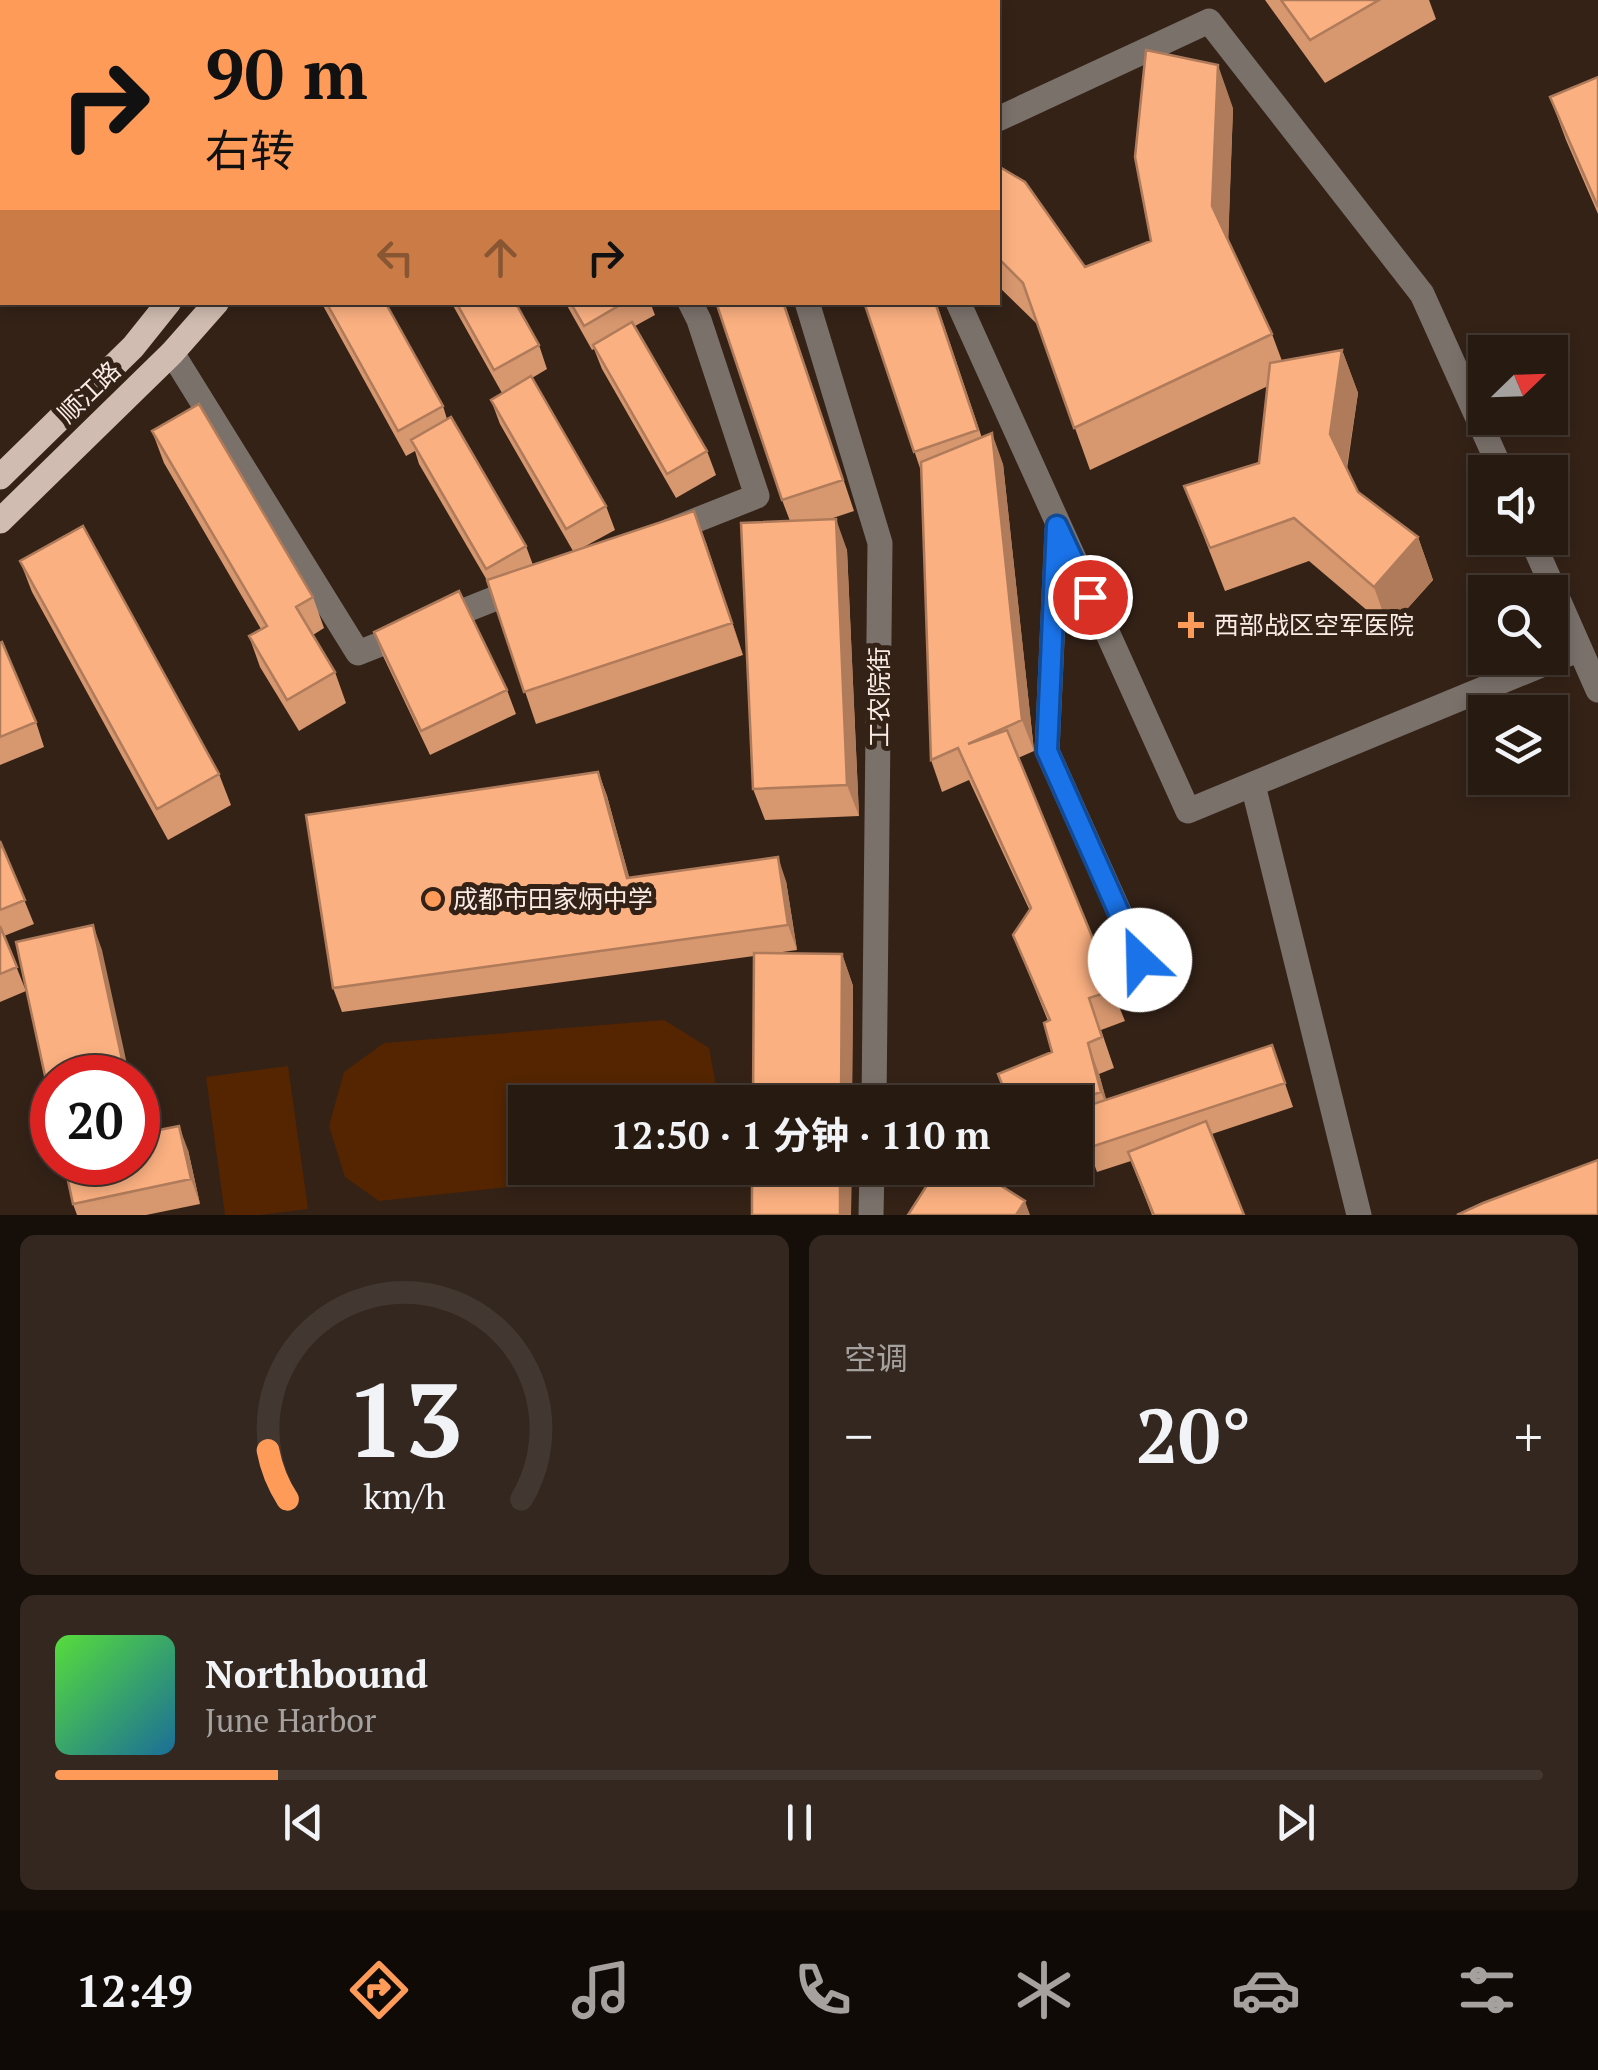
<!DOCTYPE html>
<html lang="zh">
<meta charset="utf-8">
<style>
:root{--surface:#271a11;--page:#33271f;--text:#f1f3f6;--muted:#a4a19f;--line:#433831;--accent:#fe9b58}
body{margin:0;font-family:"PT Serif","Noto Sans SC",serif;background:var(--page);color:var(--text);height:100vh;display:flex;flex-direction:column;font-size:38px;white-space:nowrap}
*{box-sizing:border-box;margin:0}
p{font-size:32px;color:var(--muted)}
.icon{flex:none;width:55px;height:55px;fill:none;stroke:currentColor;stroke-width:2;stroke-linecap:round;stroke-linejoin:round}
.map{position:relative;height:1215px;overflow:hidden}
.drawer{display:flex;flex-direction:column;gap:20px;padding:20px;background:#150e09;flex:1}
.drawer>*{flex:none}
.guide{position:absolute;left:0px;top:0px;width:1000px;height:305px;box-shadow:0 5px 15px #0003,0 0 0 2px var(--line);background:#fe9b58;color:#111;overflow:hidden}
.needle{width:65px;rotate:67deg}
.controls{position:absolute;left:1468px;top:335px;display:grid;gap:20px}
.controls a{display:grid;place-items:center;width:100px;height:100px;border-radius:0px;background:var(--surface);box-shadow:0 5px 15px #0003,0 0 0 2px var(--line);font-size:50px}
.speed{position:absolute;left:30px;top:1055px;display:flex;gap:20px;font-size:50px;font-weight:700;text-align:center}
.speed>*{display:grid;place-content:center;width:130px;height:130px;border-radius:50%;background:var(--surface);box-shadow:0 5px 15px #0003,0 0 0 2px var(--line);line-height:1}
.speed .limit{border:15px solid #d22;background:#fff;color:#111}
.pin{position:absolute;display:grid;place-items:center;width:85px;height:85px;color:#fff;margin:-42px;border:5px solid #fff;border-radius:50%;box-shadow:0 2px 10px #0007}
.me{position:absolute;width:110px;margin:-55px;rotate:336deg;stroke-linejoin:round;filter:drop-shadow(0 0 8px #0008)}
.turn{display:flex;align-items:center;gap:35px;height:210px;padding:0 40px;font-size:45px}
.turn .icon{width:130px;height:130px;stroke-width:2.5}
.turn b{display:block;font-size:70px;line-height:85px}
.lanes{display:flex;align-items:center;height:95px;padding:0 40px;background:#0003;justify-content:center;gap:50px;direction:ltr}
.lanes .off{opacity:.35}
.big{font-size:75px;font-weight:700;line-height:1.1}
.drawer .card{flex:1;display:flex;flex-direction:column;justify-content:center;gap:15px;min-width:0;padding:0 35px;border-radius:15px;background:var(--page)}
.drawer .dial{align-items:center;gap:0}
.dial svg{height:260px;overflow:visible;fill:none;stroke:var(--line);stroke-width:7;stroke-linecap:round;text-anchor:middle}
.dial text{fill:var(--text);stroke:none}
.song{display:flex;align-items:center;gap:30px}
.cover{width:120px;height:120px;border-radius:15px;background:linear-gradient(135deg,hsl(110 70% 55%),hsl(200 70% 35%))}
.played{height:10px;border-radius:5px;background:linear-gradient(90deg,var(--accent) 15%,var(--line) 15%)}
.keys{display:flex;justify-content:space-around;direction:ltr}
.heat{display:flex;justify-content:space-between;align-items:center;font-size:55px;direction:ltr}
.drawer .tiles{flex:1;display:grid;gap:20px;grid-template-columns:1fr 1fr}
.card:last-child{grid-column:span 2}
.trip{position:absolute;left:508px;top:1085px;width:585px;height:100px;border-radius:0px;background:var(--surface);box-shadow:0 5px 15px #0003,0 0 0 2px var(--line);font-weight:700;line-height:100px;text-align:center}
.tab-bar{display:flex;height:160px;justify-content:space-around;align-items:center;background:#100a07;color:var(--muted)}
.tab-bar .icon{width:70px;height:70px}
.tab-bar .current{color:var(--accent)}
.tab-bar b{font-size:45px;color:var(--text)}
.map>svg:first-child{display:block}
.green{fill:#542500}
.water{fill:#965426}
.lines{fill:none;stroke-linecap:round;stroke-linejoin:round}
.ferry{stroke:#f6bd99;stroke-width:2.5;stroke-dasharray:12 10;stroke-linecap:butt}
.minor{stroke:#7b716b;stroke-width:25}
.major{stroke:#d0bcb0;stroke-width:25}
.wall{fill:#d7976f}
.shaded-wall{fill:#af7b5a}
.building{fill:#fab081;stroke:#af7b5a;stroke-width:2.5}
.route-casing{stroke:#114b97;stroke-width:25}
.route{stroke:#1a73e8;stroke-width:18}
.poi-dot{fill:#fe9b58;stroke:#342217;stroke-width:4}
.labels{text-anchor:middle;stroke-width:10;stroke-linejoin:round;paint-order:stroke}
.street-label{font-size:25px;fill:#f9ece5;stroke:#342217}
.poi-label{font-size:25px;fill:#f9ece5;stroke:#342217;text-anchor:start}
</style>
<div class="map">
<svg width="1598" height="1215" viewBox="0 0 1598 1215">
<rect width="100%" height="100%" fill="#342217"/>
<path class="green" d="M664 1020 709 1048 719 1102H525V1168H680L379 1201 345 1177 329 1126 344 1072 384 1043Z
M288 1066 308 1209 259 1215H225L206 1077Z"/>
<path class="water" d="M0 0H270L2 2 0 291Z"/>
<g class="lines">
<path class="ferry" d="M145 2 148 0
M0 148 2 145"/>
<path class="minor" d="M638 0 639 2
M872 2 873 0
M998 119 1209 21 1422 294 1502 472
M807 302 880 543 874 1102
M958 302 1188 811 1580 649
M172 353 358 653 524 587
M669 531 757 496 699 320 690 302
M1057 531 1047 751 1156 994
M1531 538 1598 690
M1253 785 1359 1215
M871 1215 872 1168"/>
<path class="major" d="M441 2 443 0
M484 2 487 0
M0 477 133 347 169 302
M0 521 172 353 217 302"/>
</g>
<path class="wall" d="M1265 0H1429L1436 19 1325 83Z
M1598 77V214L1566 140 1550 97Z
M1233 108 1228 241 1272 334 1282 361 1342 350 1358 393 1347 469 1358 492 1418 537 1433 580 1389 629 1309 561 1225 591 1184 486 1259 463 1268 386 1090 470 1038 325 998 286V166L1085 267 1151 241Z
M321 302H385L443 406 447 419 526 546 533 565 573 551 500 424 491 400 502 393 451 302H515L539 345 547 369 532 378 606 506 615 530 582 548 706 543 743 655 536 724 488 582 419 464 415 451 406 456Z
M565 302H650L655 315 635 326 707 451 716 475 676 498 602 369 594 349 592 350Z
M784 302 854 511 830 519 847 550 859 816 765 820 753 789 790 521 782 500Z
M864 302H936L982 438 1003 464 1034 751 1018 758 1125 1021 1101 1030 1114 1068 1099 1074 1106 1100 1272 1045 1293 1107 1212 1134 1244 1215H1152L1131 1161 1097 1172 1083 1133 1075 1136V1102H1009L1052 1052 1048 1021 1013 935 1030 911 969 780 942 792 931 760 921 471Z
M152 431 313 597 324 628 313 635 335 672 346 703 299 731 260 667 249 636 261 629 164 463Z
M20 561 219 774 231 805 168 840 32 592Z
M374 632 507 690 516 714 430 755 383 656Z
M0 643 36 722 44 747 0 765Z
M598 772 607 796 629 877 786 881 797 950 768 954H842L853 986 852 1102H753L754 956 342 1012 333 988Z
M0 841 34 924 4 936 26 991 0 1002Z
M142 1134 188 1150 200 1204 146 1215H77L73 1204Z"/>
<path class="shaded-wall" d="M1218 65 1233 108 1228 249 1212 206Z
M1342 350 1358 393 1345 477 1330 434Z
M992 433 1003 464 1034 751 1022 720Z
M694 511 706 543 743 655 732 623Z
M836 519 847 550 859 816 847 785Z
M1418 537 1433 580 1389 629 1374 587Z
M598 772 607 796 636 902 627 878Z
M778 857 786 881 797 950 788 925Z
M93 925 102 950 130 1078H126Z
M842 954 853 986 852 1102H841Z
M1088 1043 1099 1074 1113 1123 1101 1092Z
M138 1114 147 1159 138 1130Z
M179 1126 188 1150 200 1204 191 1179Z
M840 1168H852L851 1215H840Z
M1025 1201 1030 1215H1016Z"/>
<path class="building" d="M1281 0H1379L1310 40Z
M1146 50 1218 65 1212 206 1272 334 1074 428 1023 283 998 258V166L1025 182 1085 267 1151 241 1135 157Z
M1598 77V207L1550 97Z
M326 302H385L443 406 398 431Z
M456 302H515L539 345 494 370Z
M570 302H625L584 326Z
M716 302H783L843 480 782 500Z
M864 302H935L978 430 914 452Z
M632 322 707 451 667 474 593 345Z
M1342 350 1330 434 1358 492 1418 537 1374 587 1294 518 1210 548 1184 486 1259 463 1270 363Z
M531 376 606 506 566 529 491 400Z
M199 404 313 597 296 607 335 672 287 700 249 636 267 626 152 431Z
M451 417 526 546 486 569 411 440Z
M992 433 1022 720 968 744 1007 730 1114 990 1089 998 1102 1037 1088 1043 1101 1092 1071 1102H1009L998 1074 1052 1052 1044 1023 1050 1020 1013 935 1031 908 958 748 931 760 921 462Z
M694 511 732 623 524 692 487 580Z
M836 519 847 785 753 789 741 523Z
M83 526 219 774 157 809 20 561Z
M459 591 507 690 421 731 374 632Z
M2 642 36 722 0 737V643Z
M598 772 627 878 778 857 788 925 333 988 306 815Z
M0 841 25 900 0 910Z
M93 925 126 1078H52V1108L16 942Z
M0 926 17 967 0 974Z
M754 953 842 954 841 1102H753Z
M1272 1045 1285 1083 1088 1148 1075 1110Z
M1206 1121 1244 1215H1154L1128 1152Z
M179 1126 191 1179 73 1204 64 1162H138V1130L139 1134Z
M1598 1160V1215H1457L1483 1203Z
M752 1168H840V1215H752Z
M938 1168H973L1025 1201 1016 1215H908Z"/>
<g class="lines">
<defs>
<path id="route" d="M1090 597 1057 526 1047 751 1140 960"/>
</defs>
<use href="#route" class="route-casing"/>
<use href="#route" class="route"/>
</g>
<g class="poi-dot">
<path d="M1186 610h10v10h10v10h-10v10h-10v-10h-10v-10h10z"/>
<circle cx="433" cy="899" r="10"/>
</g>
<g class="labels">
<g class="street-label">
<text transform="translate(89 392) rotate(-44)" y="9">顺江路</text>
<text transform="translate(879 697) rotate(-90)" y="9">工农院街</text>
</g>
<g class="poi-label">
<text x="1214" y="634">西部战区空军医院</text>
<text x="453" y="908">成都市田家炳中学</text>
</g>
</g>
</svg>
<div class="controls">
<a><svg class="needle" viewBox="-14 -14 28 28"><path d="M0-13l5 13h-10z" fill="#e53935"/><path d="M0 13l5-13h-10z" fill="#a4a19f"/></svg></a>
<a><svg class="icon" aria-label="sound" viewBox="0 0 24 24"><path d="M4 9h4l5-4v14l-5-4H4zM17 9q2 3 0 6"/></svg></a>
<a><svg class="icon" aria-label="search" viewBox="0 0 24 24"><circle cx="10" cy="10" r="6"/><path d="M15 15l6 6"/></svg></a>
<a><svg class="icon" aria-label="layers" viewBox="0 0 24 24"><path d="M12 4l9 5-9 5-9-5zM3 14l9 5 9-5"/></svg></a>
</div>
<div class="speed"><div class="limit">20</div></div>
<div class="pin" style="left:1090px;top:597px;background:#d93025"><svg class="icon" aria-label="arrive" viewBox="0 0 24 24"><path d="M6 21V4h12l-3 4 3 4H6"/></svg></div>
<svg class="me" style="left:1140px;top:960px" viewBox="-20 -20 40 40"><circle r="19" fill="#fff"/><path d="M0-13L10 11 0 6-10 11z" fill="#1a73e8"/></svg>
<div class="trip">12:50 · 1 分钟 · 110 m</div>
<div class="guide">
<div class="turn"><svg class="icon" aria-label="right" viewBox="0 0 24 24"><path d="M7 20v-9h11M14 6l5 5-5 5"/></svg><div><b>90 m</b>右转</div></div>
<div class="lanes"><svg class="icon off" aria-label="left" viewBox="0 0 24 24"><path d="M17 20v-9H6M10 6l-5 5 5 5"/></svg><svg class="icon off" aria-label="ahead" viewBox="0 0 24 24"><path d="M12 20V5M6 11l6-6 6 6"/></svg><svg class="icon" aria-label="right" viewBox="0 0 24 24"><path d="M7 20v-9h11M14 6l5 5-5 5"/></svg></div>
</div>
</div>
<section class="drawer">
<div class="tiles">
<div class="card dial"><svg viewBox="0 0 100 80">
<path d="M14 69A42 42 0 1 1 86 69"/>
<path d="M14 69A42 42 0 0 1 8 54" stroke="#fe9b58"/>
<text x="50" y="56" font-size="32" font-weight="700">13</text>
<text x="50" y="72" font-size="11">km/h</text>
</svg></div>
<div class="card"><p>空调</p>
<div class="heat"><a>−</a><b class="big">20°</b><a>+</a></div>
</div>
<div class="card">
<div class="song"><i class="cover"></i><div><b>Northbound</b><p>June Harbor</p></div></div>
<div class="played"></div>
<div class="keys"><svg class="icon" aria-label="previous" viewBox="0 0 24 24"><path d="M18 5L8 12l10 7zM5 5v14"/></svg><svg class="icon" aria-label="pause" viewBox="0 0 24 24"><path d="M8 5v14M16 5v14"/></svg><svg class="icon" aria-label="next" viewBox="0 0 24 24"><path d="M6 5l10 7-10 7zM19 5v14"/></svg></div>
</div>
</div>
</section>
<nav class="tab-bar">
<b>12:49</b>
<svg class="icon current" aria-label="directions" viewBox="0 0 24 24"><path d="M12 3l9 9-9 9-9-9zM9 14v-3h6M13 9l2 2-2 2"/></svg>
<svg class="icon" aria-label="music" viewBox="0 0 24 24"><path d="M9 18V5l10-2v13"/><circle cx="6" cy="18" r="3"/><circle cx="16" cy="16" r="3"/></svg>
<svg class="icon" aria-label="phone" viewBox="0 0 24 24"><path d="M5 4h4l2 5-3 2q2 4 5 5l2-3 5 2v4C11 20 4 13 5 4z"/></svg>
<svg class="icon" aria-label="climate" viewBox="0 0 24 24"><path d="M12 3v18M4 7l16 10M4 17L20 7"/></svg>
<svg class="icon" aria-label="car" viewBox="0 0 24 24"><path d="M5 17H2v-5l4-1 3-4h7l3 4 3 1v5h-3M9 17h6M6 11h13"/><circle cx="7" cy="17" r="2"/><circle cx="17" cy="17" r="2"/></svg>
<svg class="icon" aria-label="filters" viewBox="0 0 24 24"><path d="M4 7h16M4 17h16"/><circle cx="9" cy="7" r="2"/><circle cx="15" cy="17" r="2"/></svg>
</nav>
